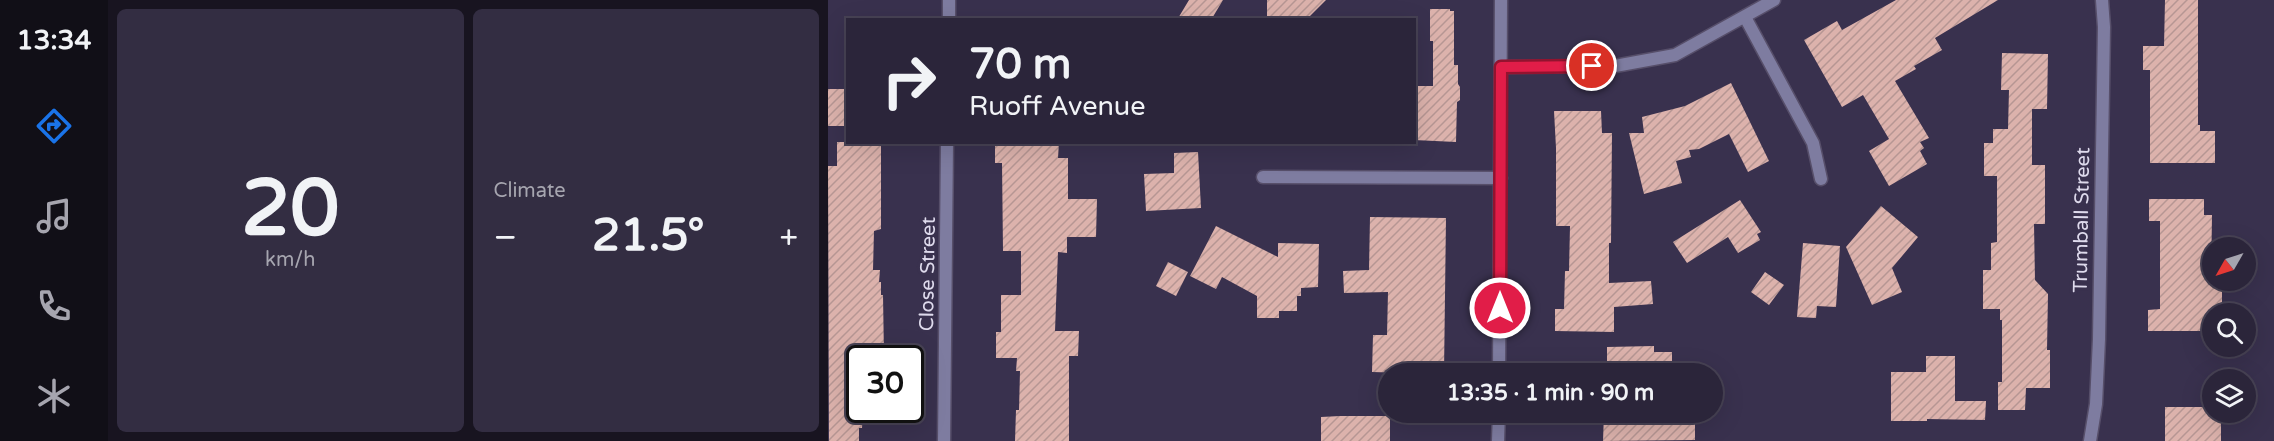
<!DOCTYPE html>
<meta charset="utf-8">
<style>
:root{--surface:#2b253a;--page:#332d42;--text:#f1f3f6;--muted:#a6a5af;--line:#474254;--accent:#1a73e8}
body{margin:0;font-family:"Varela Round",sans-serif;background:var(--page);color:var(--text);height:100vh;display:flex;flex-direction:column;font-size:22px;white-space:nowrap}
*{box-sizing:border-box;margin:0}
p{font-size:20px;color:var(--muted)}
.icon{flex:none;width:33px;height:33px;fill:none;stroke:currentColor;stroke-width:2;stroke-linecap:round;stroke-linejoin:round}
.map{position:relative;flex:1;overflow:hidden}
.sheet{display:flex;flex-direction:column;gap:9px;padding:9px;background:#181420;width:720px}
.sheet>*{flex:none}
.guide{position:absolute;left:18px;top:18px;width:570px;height:126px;border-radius:0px;box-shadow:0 6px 24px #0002,0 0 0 2px var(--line);background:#2b253a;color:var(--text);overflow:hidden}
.needle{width:39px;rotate:231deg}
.buttons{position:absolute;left:1374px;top:237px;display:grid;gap:12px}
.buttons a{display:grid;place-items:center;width:54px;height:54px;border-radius:50%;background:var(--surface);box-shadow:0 6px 24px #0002,0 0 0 2px var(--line);font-size:30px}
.speed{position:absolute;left:18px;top:345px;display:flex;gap:12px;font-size:30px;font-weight:700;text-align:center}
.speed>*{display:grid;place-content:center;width:78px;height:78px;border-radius:50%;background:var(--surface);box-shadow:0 6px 24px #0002,0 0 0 2px var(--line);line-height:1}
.speed .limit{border:3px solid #111;border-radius:9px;background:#fff;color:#111}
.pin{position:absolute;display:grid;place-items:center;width:51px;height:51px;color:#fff;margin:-26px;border:3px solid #fff;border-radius:50%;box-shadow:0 2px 6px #0007}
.me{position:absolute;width:66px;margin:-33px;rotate:0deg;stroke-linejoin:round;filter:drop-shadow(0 0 4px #0008)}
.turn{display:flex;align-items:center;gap:21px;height:126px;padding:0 24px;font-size:27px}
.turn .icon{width:78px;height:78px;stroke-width:2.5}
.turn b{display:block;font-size:42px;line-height:51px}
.big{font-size:45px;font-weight:800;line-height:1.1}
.sheet .widget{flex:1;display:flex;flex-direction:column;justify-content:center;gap:9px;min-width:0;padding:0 21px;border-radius:9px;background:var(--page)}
.sheet .dial{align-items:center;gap:0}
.dial b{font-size:78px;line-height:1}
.heat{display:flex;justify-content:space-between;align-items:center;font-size:33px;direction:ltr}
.sheet .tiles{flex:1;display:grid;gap:9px;grid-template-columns:repeat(2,1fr)}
.trip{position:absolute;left:550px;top:363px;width:345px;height:60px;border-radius:30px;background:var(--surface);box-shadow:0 6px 24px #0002,0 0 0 2px var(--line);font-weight:800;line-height:60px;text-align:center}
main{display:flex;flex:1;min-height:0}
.tabs{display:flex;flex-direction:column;width:108px;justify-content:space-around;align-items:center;background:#110f17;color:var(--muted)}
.tabs .icon{width:42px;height:42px}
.tabs .selected{color:var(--accent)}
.tabs b{font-size:27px;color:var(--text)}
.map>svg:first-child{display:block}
.building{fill:url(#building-hatch)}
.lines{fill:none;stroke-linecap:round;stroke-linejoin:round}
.street-casing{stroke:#574f6a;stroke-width:15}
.street{stroke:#7e7ca0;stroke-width:12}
.route-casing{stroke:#92132f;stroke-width:15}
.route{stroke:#e11d48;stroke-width:10}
.labels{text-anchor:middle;stroke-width:6;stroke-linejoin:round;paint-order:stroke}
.street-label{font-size:20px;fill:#dedaec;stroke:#39314e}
</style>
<main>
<nav class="tabs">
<b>13:34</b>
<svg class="icon selected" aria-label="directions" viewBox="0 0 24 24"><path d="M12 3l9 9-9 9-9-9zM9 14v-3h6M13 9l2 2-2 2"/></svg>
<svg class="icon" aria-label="music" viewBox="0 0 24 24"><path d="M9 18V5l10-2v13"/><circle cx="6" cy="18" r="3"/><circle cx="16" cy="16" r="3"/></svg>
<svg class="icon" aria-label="phone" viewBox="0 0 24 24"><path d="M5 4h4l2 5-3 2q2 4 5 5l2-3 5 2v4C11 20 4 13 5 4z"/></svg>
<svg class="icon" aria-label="climate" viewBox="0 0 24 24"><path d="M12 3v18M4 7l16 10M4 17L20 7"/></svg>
</nav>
<section class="sheet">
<div class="tiles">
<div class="widget dial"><b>20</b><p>km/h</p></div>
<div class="widget"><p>Climate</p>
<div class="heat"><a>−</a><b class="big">21.5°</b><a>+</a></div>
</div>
</div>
</section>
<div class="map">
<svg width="1446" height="441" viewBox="0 0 1446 441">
<defs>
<pattern id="building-hatch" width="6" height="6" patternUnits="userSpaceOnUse" patternTransform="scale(1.5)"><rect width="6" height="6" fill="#dcb2ac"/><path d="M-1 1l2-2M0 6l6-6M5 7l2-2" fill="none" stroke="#b69693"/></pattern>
</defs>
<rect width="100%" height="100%" fill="#39314e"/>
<path class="building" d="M361 0H395L383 20H349Z
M439 0H498L478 20H439Z
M1068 0H1170L1107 38 1114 50 1086 66 1088 69 1067 81 1101 138 1092 142 1096 148 1092 151 1099 164 1061 186 1041 151 1061 139 1035 95 1014 107 976 40 1009 21 1014 30Z
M1337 0H1370V125H1372V131H1387V163H1322V70H1315V46H1336Z
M602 9H622V11H626V65H630V84L632 87V100L629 102 628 142 586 140V86H605V41H602Z
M1174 53 1220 54 1219 109H1204V165H1217V224H1206L1207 280 1220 294 1219 350H1222V388H1198L1197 410H1170V382H1174V320H1172V309H1155V270H1163V243L1169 242V176H1156V143H1165V129H1180L1181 90H1173Z
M903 83 941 161 920 172 901 134 871 149 861 150 863 157 848 161 854 183 816 194 801 133H816L814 117 857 106Z
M0 89H20V126H0Z
M726 111H773L774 133H784L783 243H781V283L823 281 825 304 786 307V332L727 331V309H736L737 271H741L742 226H728V148Z
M9 142H46V144L53 145V229L46 231 45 270H52L51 282H53V295H55L56 356H35V358H32V410H35L34 428H31V441H1L0 166H9Z
M167 142H231L230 158H240V199H269L268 237H239V253L230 252 227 331H251L250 356H241V441H187L188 410H191L192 371H188L189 358H168V332H173V295H193V251H175L174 163H167Z
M370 152 373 208 318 211 316 174 346 173V153Z
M1321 199H1376V215H1384L1383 283H1394V306H1386L1384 331H1320V310L1332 309V221H1321Z
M912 200 933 232 929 234 932 240 910 253 900 237 859 263 845 242Z
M1053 206 1090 237 1064 268 1074 292 1044 305 1018 247Z
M542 217 618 218 616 374 544 372 545 335H559L560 292 516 293 515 271 541 270Z
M388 226 450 257V243L491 244 490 287 473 288V296H469V311H451V318H429V296L394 277 388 289 362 276Z
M975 243 1012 246 1008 307 989 306 988 318 969 317Z
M340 262 360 272 348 296 328 286Z
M937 272 956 285 941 305 923 292Z
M826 346V352H844V374H779V347Z
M1098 356H1127V401H1158L1157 420 1099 419V421H1063V372H1098Z
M1337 407H1384V412H1393V441H1337Z
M776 413 867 415V440L775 441Z
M512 416H562V441H493V417Z"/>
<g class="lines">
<defs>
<path id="street" d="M917 17 985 143 993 179
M121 20V0
M673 67 787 66 847 55 946 0
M435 177 673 178
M671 374 673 0
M116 441 119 142
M670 441 671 412
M1262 441 1268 404 1271 339 1276 27 1274 0"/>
</defs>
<use href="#street" class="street-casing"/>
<use href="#street" class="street"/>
</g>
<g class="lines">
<defs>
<path id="route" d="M672 308 673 67 764 66"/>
</defs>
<use href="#route" class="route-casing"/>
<use href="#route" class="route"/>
</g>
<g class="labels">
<g class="street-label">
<text transform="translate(1253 220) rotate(-89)" y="7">Trumball Street</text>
<text transform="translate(99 274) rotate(-89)" y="7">Close Street</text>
</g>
</g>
</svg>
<div class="buttons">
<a><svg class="needle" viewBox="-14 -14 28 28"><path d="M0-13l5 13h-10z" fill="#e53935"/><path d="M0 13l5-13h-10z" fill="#a6a5af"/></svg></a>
<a><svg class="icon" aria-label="search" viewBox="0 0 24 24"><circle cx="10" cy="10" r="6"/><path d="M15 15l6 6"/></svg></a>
<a><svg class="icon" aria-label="layers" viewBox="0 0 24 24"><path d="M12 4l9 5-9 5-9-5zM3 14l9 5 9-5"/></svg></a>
</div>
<div class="speed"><div class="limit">30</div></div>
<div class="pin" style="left:764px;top:66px;background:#d93025"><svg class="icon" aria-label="arrive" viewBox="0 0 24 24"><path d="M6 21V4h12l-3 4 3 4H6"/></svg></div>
<svg class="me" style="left:672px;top:308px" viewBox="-20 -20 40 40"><circle r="17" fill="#e11d48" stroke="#fff" stroke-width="3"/><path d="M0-11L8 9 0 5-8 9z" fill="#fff"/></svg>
<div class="trip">13:35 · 1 min · 90 m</div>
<div class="guide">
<div class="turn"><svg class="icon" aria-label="right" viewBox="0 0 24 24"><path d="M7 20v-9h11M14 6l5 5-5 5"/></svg><div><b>70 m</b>Ruoff Avenue</div></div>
</div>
</div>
</main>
